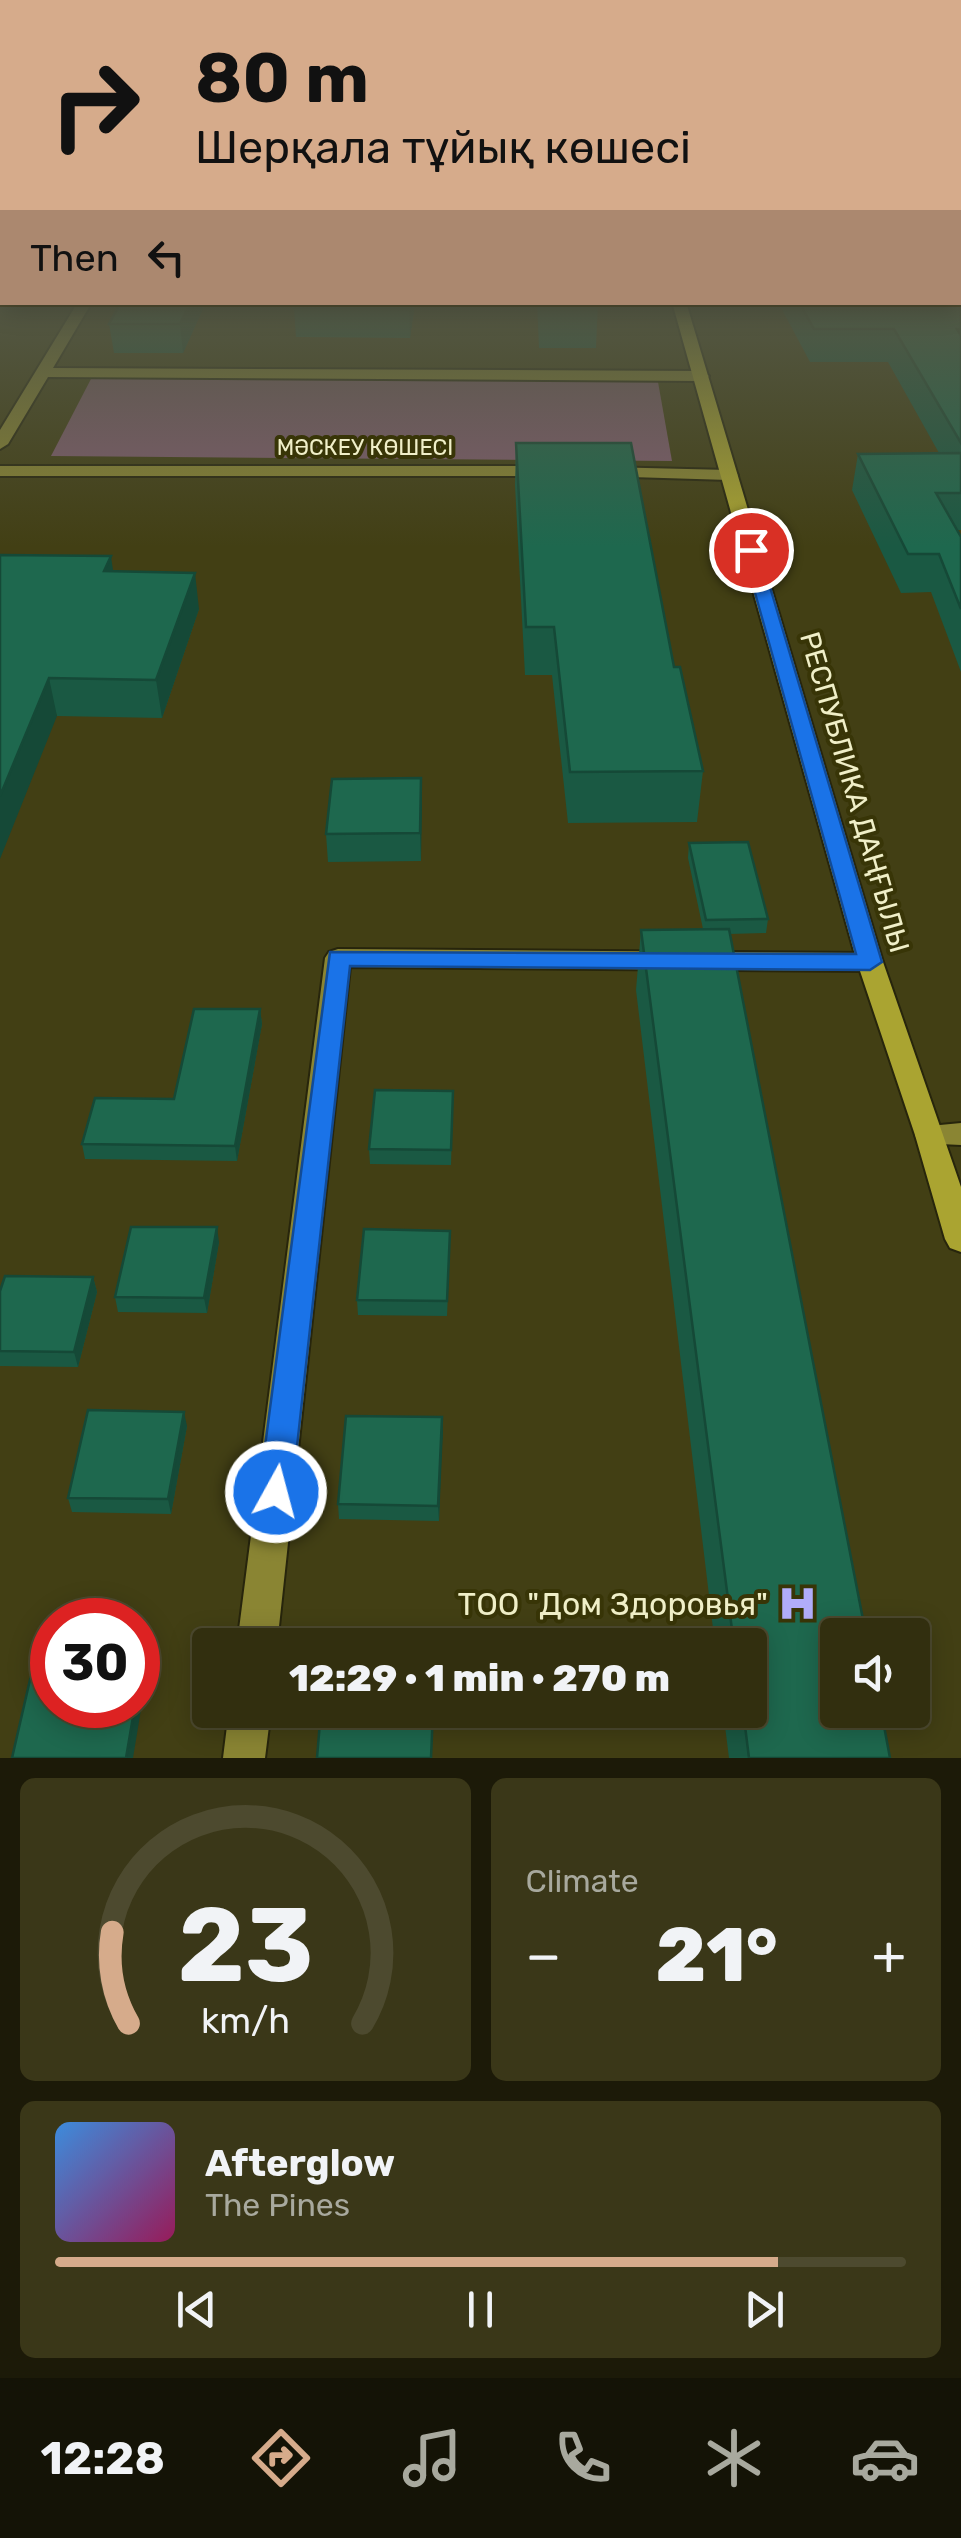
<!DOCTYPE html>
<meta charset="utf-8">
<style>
:root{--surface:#322f0f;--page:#3a3718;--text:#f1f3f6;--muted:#a8a99e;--line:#4d4a2f;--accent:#d6ab8b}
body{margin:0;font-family:Rubik,sans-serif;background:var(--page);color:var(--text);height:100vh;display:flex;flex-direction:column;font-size:38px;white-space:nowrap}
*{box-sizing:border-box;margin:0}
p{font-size:32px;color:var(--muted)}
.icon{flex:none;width:55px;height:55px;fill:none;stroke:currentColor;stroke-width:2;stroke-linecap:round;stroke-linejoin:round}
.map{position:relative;height:1758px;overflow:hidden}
.details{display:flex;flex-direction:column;gap:20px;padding:20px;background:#1c1a08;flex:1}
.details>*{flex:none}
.guide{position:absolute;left:0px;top:0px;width:962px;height:305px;box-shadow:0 5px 25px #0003,0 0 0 2px var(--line);background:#d6ab8b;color:#111;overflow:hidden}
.controls{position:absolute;left:820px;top:1618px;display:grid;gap:20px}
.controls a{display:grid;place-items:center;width:110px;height:110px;border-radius:10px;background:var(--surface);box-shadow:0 5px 25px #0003,0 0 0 2px var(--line);font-size:50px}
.speed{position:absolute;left:30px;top:1598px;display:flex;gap:20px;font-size:50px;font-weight:700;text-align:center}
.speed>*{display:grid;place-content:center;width:130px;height:130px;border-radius:50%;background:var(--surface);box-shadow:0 5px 25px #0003,0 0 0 2px var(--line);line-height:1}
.speed .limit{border:15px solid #d22;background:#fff;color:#111}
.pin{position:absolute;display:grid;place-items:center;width:85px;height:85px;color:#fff;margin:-42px;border:5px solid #fff;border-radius:50%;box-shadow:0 2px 10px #0007}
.me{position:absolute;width:110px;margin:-55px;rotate:7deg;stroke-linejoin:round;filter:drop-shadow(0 0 8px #0008)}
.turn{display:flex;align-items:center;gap:35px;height:210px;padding:0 30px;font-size:45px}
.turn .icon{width:130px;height:130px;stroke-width:2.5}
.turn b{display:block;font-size:70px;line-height:85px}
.then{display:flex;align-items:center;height:95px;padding:0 30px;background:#0003;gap:20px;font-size:38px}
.big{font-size:75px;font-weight:800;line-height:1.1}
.details .tile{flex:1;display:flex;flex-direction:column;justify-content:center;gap:15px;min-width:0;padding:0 35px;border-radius:15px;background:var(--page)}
.details .dial{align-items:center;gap:0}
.dial svg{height:260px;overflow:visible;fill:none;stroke:var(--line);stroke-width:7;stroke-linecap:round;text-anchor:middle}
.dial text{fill:var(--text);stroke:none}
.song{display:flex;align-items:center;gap:30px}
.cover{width:120px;height:120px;border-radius:15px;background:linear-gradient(135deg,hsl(210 70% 55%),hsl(330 70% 35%))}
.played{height:10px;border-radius:5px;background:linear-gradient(90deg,var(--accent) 85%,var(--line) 85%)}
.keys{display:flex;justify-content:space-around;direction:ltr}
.heat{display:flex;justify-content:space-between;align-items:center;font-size:55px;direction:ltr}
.details .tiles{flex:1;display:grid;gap:20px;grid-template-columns:1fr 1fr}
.tile:last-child{grid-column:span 2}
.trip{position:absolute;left:192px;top:1628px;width:575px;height:100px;border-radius:10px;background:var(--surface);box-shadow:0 5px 25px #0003,0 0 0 2px var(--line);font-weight:800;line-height:100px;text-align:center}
.tabs{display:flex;height:160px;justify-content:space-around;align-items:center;background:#141306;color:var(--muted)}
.tabs .icon{width:70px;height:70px}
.tabs .on{color:var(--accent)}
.tabs b{font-size:45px;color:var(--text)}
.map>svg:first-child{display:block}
.green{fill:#815d70}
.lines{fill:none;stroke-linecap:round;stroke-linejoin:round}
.minor-casing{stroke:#27250c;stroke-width:4}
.major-casing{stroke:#27250c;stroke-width:4}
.minor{fill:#8a8533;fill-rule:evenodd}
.major{fill:#aaa431;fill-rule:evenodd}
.wall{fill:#1a5943}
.shaded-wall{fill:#154937}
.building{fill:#1e684e;stroke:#154937;stroke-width:2.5}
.route{fill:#1a73e8;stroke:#114b97;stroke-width:2.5}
.labels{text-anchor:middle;stroke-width:8;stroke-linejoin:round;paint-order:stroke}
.far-street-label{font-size:22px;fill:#f0efc8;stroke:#383507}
.street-label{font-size:28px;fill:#f0efc8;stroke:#383507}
.near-poi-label{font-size:32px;fill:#f0efc8;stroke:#383507;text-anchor:end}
</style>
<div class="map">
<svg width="961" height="1758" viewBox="0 0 961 1758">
<rect width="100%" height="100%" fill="#423f14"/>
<path class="green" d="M92 377 658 382 672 461 51 456Z"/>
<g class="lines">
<defs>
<path id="minor" d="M78 302H92L53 368 701 371 709 376 701 381 48 377 8 444 0 449V430Z
M0 466H549L558 471 549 476H0Z
M604 467 729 470 738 475 729 480 598 476V468Z
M338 949 870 953 879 956 883 962 879 968 870 971 350 967 277 1645H237L325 958 329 952Z
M961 1123V1145L919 1143 915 1135 919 1127Z
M229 1710H271L265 1758H223Z"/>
<path id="major" d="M672 302H686L883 962 961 1187V1252L950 1248 945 1239 915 1135 857 962Z"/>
</defs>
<use href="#minor" class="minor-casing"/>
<use href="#major" class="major-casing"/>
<use href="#minor" class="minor"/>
<use href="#major" class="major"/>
</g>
<path class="wall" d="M961 301V530H957L961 537V672L931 592 901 593 852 490 858 454 939 453 888 362H810L778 302H960Z
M121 302H206L183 353H114L109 324Z
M415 302 410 338 296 337 294 308Z
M537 302H598L596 348H539Z
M516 443 674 667 703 771 697 822 568 823 552 675H525L515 485Z
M0 555 113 572 199 609 162 718 57 716Z
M421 778V861L328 862 326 834Z
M689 843 768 919 766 933 729 934 890 1758H729L723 1710H750V1645H715L636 990 641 930 703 929 688 858Z
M260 1009 262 1024 237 1161 85 1159 82 1144 174 1099Z
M453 1091 451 1165 370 1164 369 1149Z
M219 1242 207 1313 118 1312 115 1297Z
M450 1246 447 1316 358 1315 357 1300Z
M93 1277 97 1292 78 1367 0 1366V1291Z
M442 1417 439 1521 339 1519 338 1504Z
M187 1426 171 1514 72 1512 68 1498Z"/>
<path class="shaded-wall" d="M190 302H206L183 353 180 324Z
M410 302H415L410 338 409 309Z
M111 556 116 592 104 571Z
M195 573 199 609 162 718 156 680Z
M49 678 57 716 0 859V796Z
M421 778 422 805 421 861 420 833Z
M260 1009 262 1024 237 1161 235 1146Z
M217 1227 219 1242 207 1313 204 1298Z
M93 1277 97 1292 78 1367 74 1352Z
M184 1412 187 1426 171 1514 168 1499Z
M442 1417 443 1432 439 1521 438 1506Z
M143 1659 147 1673 133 1758H126L135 1705H138V1693Z"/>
<path class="building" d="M960 301 961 329H957L961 336V443L894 329H814L799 302H960Z
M121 302H190L180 324H109Z
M296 302H410L409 309 294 308Z
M540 302H598V305H540Z
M516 443H631L674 667H680L703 771 570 772 554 627H526Z
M961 453V493H936L961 537V609L939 554H908L858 454Z
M0 555 111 556 104 571 195 573 156 680 49 678 0 796Z
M421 778 420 833 326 834 332 779Z
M748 842 768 919 706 920 689 843Z
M729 929 866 1635H838V1710H881L890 1758H749L743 1710H750V1645H734L641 930Z
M194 1009H260L235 1146 82 1144 95 1098 174 1099Z
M375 1090 453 1091 451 1150 369 1149Z
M131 1227H217L204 1298 115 1297Z
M364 1229 450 1231 447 1301 357 1300Z
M5 1276 93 1277 74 1352 0 1351V1291Z
M88 1410 184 1412 168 1499 68 1498Z
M346 1416 442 1417 438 1506 338 1504Z
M35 1658H52V1705H135L126 1758H12Z
M138 1659H143L138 1693Z
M321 1710H433L431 1758H317Z"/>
<linearGradient id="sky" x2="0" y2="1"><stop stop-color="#24230b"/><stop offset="0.55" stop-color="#545845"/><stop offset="1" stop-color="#545845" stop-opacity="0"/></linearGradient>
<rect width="961" height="547" fill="url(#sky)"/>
<path class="route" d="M751 545 759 550 882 962 870 970 350 966 292 1492 287 1503 276 1508 264 1503 259 1492 330 952 856 954 743 550Z"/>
<defs>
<symbol id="hospital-bare" viewBox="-9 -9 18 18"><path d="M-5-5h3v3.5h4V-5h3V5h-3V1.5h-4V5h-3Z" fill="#b1adfa" stroke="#383507" stroke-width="2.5" paint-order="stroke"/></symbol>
</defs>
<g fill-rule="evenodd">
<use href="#hospital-bare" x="770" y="1576" width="55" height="55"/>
</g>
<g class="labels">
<g class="far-street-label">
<text x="365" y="455">МӘСКЕУ КӨШЕСІ</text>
</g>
<g class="street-label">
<text transform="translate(855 792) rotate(74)" y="10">РЕСПУБЛИКА ДАҢҒЫЛЫ</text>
</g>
<g class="near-poi-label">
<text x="768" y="1615">ТОО "Дом Здоровья"</text>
</g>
</g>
</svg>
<div class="controls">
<a><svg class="icon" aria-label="sound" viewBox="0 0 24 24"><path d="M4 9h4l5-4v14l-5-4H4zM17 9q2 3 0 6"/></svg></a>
</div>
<div class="speed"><div class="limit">30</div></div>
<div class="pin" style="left:751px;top:550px;background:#d93025"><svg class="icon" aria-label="arrive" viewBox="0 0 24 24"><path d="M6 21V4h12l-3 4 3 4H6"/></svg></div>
<svg class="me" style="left:276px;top:1492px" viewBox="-20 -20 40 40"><circle r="17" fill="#1a73e8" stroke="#fff" stroke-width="3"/><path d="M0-11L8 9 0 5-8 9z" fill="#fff"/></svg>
<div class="trip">12:29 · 1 min · 270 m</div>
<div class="guide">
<div class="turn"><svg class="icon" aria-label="right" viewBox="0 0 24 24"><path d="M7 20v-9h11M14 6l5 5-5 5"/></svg><div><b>80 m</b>Шерқала тұйық көшесі</div></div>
<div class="then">Then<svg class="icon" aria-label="left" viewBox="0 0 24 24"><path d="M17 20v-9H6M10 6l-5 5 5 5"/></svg></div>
</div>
</div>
<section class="details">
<div class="tiles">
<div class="tile dial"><svg viewBox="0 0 100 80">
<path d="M14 69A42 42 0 1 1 86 69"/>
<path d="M14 69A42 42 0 0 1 9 41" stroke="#d6ab8b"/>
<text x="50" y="56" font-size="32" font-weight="700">23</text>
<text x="50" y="72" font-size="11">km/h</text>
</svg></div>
<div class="tile"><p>Climate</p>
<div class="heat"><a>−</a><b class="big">21°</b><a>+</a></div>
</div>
<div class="tile">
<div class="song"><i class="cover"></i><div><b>Afterglow</b><p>The Pines</p></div></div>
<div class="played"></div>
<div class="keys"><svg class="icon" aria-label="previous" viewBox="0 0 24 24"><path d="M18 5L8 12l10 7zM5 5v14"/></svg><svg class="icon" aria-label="pause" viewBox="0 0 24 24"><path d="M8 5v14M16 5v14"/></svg><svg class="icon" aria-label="next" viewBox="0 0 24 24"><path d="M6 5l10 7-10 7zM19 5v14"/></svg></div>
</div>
</div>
</section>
<nav class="tabs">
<b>12:28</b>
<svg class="icon on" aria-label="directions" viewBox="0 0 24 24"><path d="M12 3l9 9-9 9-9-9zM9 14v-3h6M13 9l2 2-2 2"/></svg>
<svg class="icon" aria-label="music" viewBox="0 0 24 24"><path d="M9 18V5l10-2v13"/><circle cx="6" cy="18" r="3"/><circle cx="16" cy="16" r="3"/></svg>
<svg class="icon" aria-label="phone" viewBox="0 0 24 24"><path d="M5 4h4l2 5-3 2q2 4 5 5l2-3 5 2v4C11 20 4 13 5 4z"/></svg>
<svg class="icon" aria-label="climate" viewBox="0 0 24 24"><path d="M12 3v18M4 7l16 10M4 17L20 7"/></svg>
<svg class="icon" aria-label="car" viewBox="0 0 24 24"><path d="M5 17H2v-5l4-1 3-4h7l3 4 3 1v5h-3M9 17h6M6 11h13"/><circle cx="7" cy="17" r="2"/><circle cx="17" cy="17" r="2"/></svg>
</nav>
